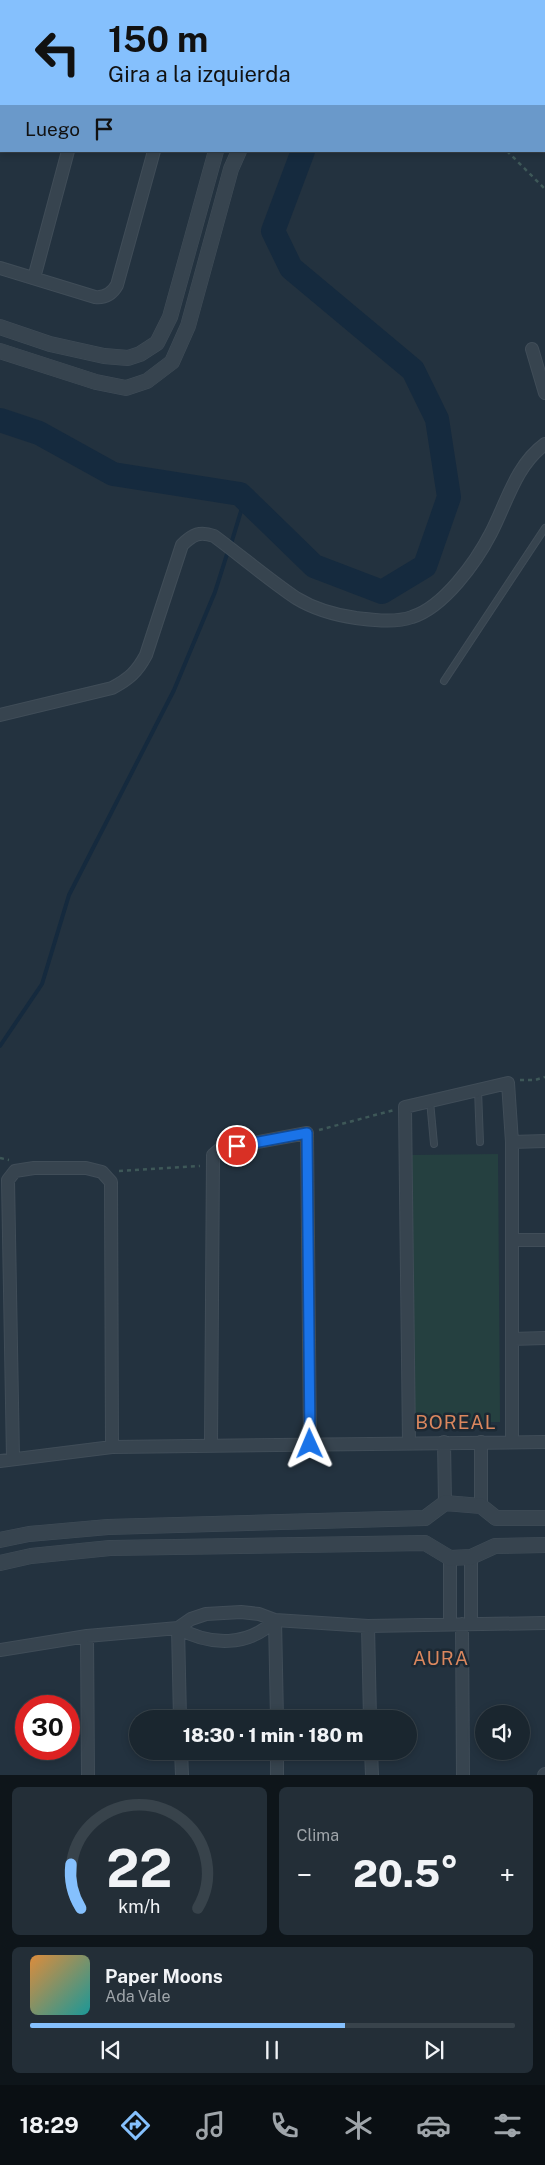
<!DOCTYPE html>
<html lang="es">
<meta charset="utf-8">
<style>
:root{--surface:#1a262f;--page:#232e37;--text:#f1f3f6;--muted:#9fa5aa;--line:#38434b;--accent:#85c0fd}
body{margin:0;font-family:"Public Sans",sans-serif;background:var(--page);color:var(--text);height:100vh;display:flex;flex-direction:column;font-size:19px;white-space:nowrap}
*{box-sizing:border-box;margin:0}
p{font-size:16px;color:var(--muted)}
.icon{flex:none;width:28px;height:28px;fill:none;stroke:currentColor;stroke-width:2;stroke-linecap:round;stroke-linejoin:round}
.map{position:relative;height:1775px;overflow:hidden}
.sheet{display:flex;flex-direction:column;gap:12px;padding:12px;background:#0e151a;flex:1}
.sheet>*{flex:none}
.guide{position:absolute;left:0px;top:0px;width:545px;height:152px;box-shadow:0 2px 8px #0003,0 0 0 1px var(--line);background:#85c0fd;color:#111;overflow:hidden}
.controls{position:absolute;left:475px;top:1705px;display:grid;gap:10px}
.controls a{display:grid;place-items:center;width:55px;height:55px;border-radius:50%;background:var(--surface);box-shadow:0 2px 8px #0003,0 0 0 1px var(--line);font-size:25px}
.speed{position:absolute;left:15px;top:1695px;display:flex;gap:10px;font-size:25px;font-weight:700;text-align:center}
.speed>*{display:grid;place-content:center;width:65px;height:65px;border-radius:50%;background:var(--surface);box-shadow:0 2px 8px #0003,0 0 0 1px var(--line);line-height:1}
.speed .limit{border:8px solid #d22;background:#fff;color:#111}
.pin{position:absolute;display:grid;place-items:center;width:42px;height:42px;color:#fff;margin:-21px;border:2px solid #fff;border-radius:50%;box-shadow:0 1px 5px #0007}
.me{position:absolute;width:55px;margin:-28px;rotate:359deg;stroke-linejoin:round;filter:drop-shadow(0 0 4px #0008)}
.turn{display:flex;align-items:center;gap:18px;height:105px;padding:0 25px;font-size:22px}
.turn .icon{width:65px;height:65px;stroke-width:2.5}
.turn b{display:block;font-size:35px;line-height:42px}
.then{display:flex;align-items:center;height:48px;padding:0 25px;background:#0003;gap:10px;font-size:19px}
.big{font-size:38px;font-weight:800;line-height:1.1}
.sheet .tile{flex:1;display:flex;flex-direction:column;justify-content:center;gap:8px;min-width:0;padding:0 18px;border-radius:8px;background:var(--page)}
.sheet .dial{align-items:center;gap:0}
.dial svg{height:130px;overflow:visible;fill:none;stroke:var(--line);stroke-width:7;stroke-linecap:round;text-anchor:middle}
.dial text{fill:var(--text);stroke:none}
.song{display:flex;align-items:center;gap:15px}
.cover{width:60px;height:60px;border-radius:8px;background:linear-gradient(135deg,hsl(30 70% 55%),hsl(180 70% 35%))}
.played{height:5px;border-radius:2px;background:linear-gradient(90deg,var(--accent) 65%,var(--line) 65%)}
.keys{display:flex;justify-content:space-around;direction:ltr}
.heat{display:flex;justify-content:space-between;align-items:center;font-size:28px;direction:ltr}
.sheet .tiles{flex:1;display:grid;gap:12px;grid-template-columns:1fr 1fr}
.tile:last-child{grid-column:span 2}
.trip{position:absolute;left:129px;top:1710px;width:288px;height:50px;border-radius:25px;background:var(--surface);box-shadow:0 2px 8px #0003,0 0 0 1px var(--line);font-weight:800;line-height:50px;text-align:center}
.tab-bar{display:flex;height:80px;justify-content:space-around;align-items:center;background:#0a0f13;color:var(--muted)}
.tab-bar .icon{width:35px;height:35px}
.tab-bar .on{color:var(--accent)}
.tab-bar b{font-size:22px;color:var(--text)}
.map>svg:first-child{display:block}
.green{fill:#254040}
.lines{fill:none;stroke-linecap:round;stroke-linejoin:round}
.stream{stroke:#152a3e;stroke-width:4}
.river{stroke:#152a3e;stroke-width:24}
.service-casing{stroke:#404d58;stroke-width:8}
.minor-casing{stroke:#404d58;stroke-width:14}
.tertiary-casing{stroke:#404d58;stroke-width:16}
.path{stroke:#3e5858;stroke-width:2.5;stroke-dasharray:4 4;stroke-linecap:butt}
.service{stroke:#37444f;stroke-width:6}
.minor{stroke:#37444f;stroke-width:12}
.tertiary{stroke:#37444f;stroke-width:15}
.route-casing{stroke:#114b97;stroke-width:12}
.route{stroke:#1a73e8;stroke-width:9}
.labels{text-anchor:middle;stroke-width:5;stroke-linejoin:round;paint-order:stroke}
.neighbourhood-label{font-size:19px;letter-spacing:1px;fill:#db875e;stroke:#1c2934}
</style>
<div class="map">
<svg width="545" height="1775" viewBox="0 0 545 1775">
<rect width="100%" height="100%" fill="#23323f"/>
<path class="green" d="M498 1154 500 1422 415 1423 412 1155Z"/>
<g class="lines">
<path class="stream" d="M231 544 245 498
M0 1046 42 984 69 895 174 690 215 592 228 551"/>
<path class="river" d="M421 1 422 0
M0 420 39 433 113 474 240 494 314 566 382 592 425 566 449 497 437 419 413 370 291 268 273 231 303 151"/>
<defs>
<path id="service" d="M444 681 545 528
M478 1090 480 1142
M430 1101 434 1144"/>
<path id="minor" d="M107 0 108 1
M226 1 227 0
M0 16 1 17
M0 88 1 83
M0 268 95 297C105 298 112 294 117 285L154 151
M34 278 68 151
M532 349 545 393
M0 715 112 688C129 679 137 672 146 655L182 545C193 534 200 531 214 536 241 556 268 579 296 598 314 609 335 615 356 618 374 620 395 623 412 617 444 607 476 562 491 533 507 502 516 465 545 444
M512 1142 545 1141
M512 1240H545
M512 1339 545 1338
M444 1442 445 1503
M409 1443 405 1107 508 1083 512 1142V1442
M211 1446 213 1155 220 1149 307 1133 310 1444
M13 1458 8 1180 15 1171 34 1168H86L102 1172 111 1182 112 1447
M0 1461 112 1447 545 1442
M481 1506V1442
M471 1557V1624
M450 1558V1624
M275 1620 277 1719
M462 1624 463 1775
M368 1626 370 1719
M178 1628C210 1646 249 1647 275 1620
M178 1628 180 1719
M87 1636 88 1775
M0 1650 87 1636 178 1628 191 1619 206 1614 241 1612 259 1614 275 1620 368 1626 545 1623
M181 1751 182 1775
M277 1751V1775
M371 1751 372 1775
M544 1775 545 1774"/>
<path id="tertiary" d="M294 1V0
M321 1V0
M0 327 50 344 104 356 128 358 140 354 157 343 170 317 216 151
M0 351 96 382 126 388 147 381 172 362 188 326 231 169 239 151
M0 1540 29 1534 108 1527 425 1518 445 1503 481 1506 496 1518H545
M0 1563 31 1556 110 1548 425 1543 450 1558 471 1557 495 1546 545 1545"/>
</defs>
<use href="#service" class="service-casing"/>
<use href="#minor" class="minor-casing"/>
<use href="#tertiary" class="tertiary-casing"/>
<path class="path" d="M544 12H545
M544 82 545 83
M507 151 545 189
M520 1080H535L545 1077
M319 1130 394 1110
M0 1158 9 1160
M119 1171 200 1166"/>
<use href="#service" class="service"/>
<use href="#minor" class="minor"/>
<use href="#tertiary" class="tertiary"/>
</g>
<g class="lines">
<defs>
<path id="route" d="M237 1146 307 1133 310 1444"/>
</defs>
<use href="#route" class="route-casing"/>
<use href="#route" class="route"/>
</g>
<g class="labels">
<g class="neighbourhood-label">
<text x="456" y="1429">BOREAL</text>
<text x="441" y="1665">AURA</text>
</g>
</g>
</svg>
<div class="controls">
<a><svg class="icon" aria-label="sound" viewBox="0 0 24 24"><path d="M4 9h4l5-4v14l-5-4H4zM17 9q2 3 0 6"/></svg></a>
</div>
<div class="speed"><div class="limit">30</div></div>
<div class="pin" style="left:237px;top:1146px;background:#d93025"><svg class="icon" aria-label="arrive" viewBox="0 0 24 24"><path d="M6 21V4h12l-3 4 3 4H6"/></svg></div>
<svg class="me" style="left:310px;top:1444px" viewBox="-20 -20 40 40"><path d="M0-17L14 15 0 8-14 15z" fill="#1a73e8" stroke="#fff" stroke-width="4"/></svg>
<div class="trip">18:30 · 1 min · 180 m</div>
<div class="guide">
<div class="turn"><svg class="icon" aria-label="left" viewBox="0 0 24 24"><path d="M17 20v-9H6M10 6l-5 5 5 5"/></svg><div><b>150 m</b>Gira a la izquierda</div></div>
<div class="then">Luego<svg class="icon" aria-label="arrive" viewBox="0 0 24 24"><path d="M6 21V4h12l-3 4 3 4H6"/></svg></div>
</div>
</div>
<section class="sheet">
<div class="tiles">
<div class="tile dial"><svg viewBox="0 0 100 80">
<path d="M14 69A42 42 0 1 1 86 69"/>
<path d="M14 69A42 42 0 0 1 8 42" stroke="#85c0fd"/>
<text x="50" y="56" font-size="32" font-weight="700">22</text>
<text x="50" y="72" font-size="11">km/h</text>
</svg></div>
<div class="tile"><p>Clima</p>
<div class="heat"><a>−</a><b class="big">20.5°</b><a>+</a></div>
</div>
<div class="tile">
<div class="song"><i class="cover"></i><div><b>Paper Moons</b><p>Ada Vale</p></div></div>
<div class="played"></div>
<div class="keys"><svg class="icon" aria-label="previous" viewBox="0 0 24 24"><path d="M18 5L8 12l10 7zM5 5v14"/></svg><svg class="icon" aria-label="pause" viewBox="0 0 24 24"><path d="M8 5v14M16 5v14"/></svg><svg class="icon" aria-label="next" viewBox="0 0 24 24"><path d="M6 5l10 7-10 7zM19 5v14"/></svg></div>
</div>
</div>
</section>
<nav class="tab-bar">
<b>18:29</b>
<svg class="icon on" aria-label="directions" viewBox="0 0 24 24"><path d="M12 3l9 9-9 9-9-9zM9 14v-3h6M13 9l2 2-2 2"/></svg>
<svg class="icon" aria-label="music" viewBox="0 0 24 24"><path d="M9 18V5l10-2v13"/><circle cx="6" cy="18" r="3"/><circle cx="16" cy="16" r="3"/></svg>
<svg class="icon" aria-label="phone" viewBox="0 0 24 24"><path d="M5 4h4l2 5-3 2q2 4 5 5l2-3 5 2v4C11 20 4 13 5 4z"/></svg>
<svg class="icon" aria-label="climate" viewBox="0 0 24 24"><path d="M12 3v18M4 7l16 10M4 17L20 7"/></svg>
<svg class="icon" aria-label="car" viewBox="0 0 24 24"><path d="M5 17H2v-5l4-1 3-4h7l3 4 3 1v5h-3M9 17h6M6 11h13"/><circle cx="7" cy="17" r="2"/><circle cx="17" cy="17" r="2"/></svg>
<svg class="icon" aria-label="filters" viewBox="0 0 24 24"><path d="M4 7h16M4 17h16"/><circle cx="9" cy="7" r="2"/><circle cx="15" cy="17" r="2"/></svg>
</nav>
